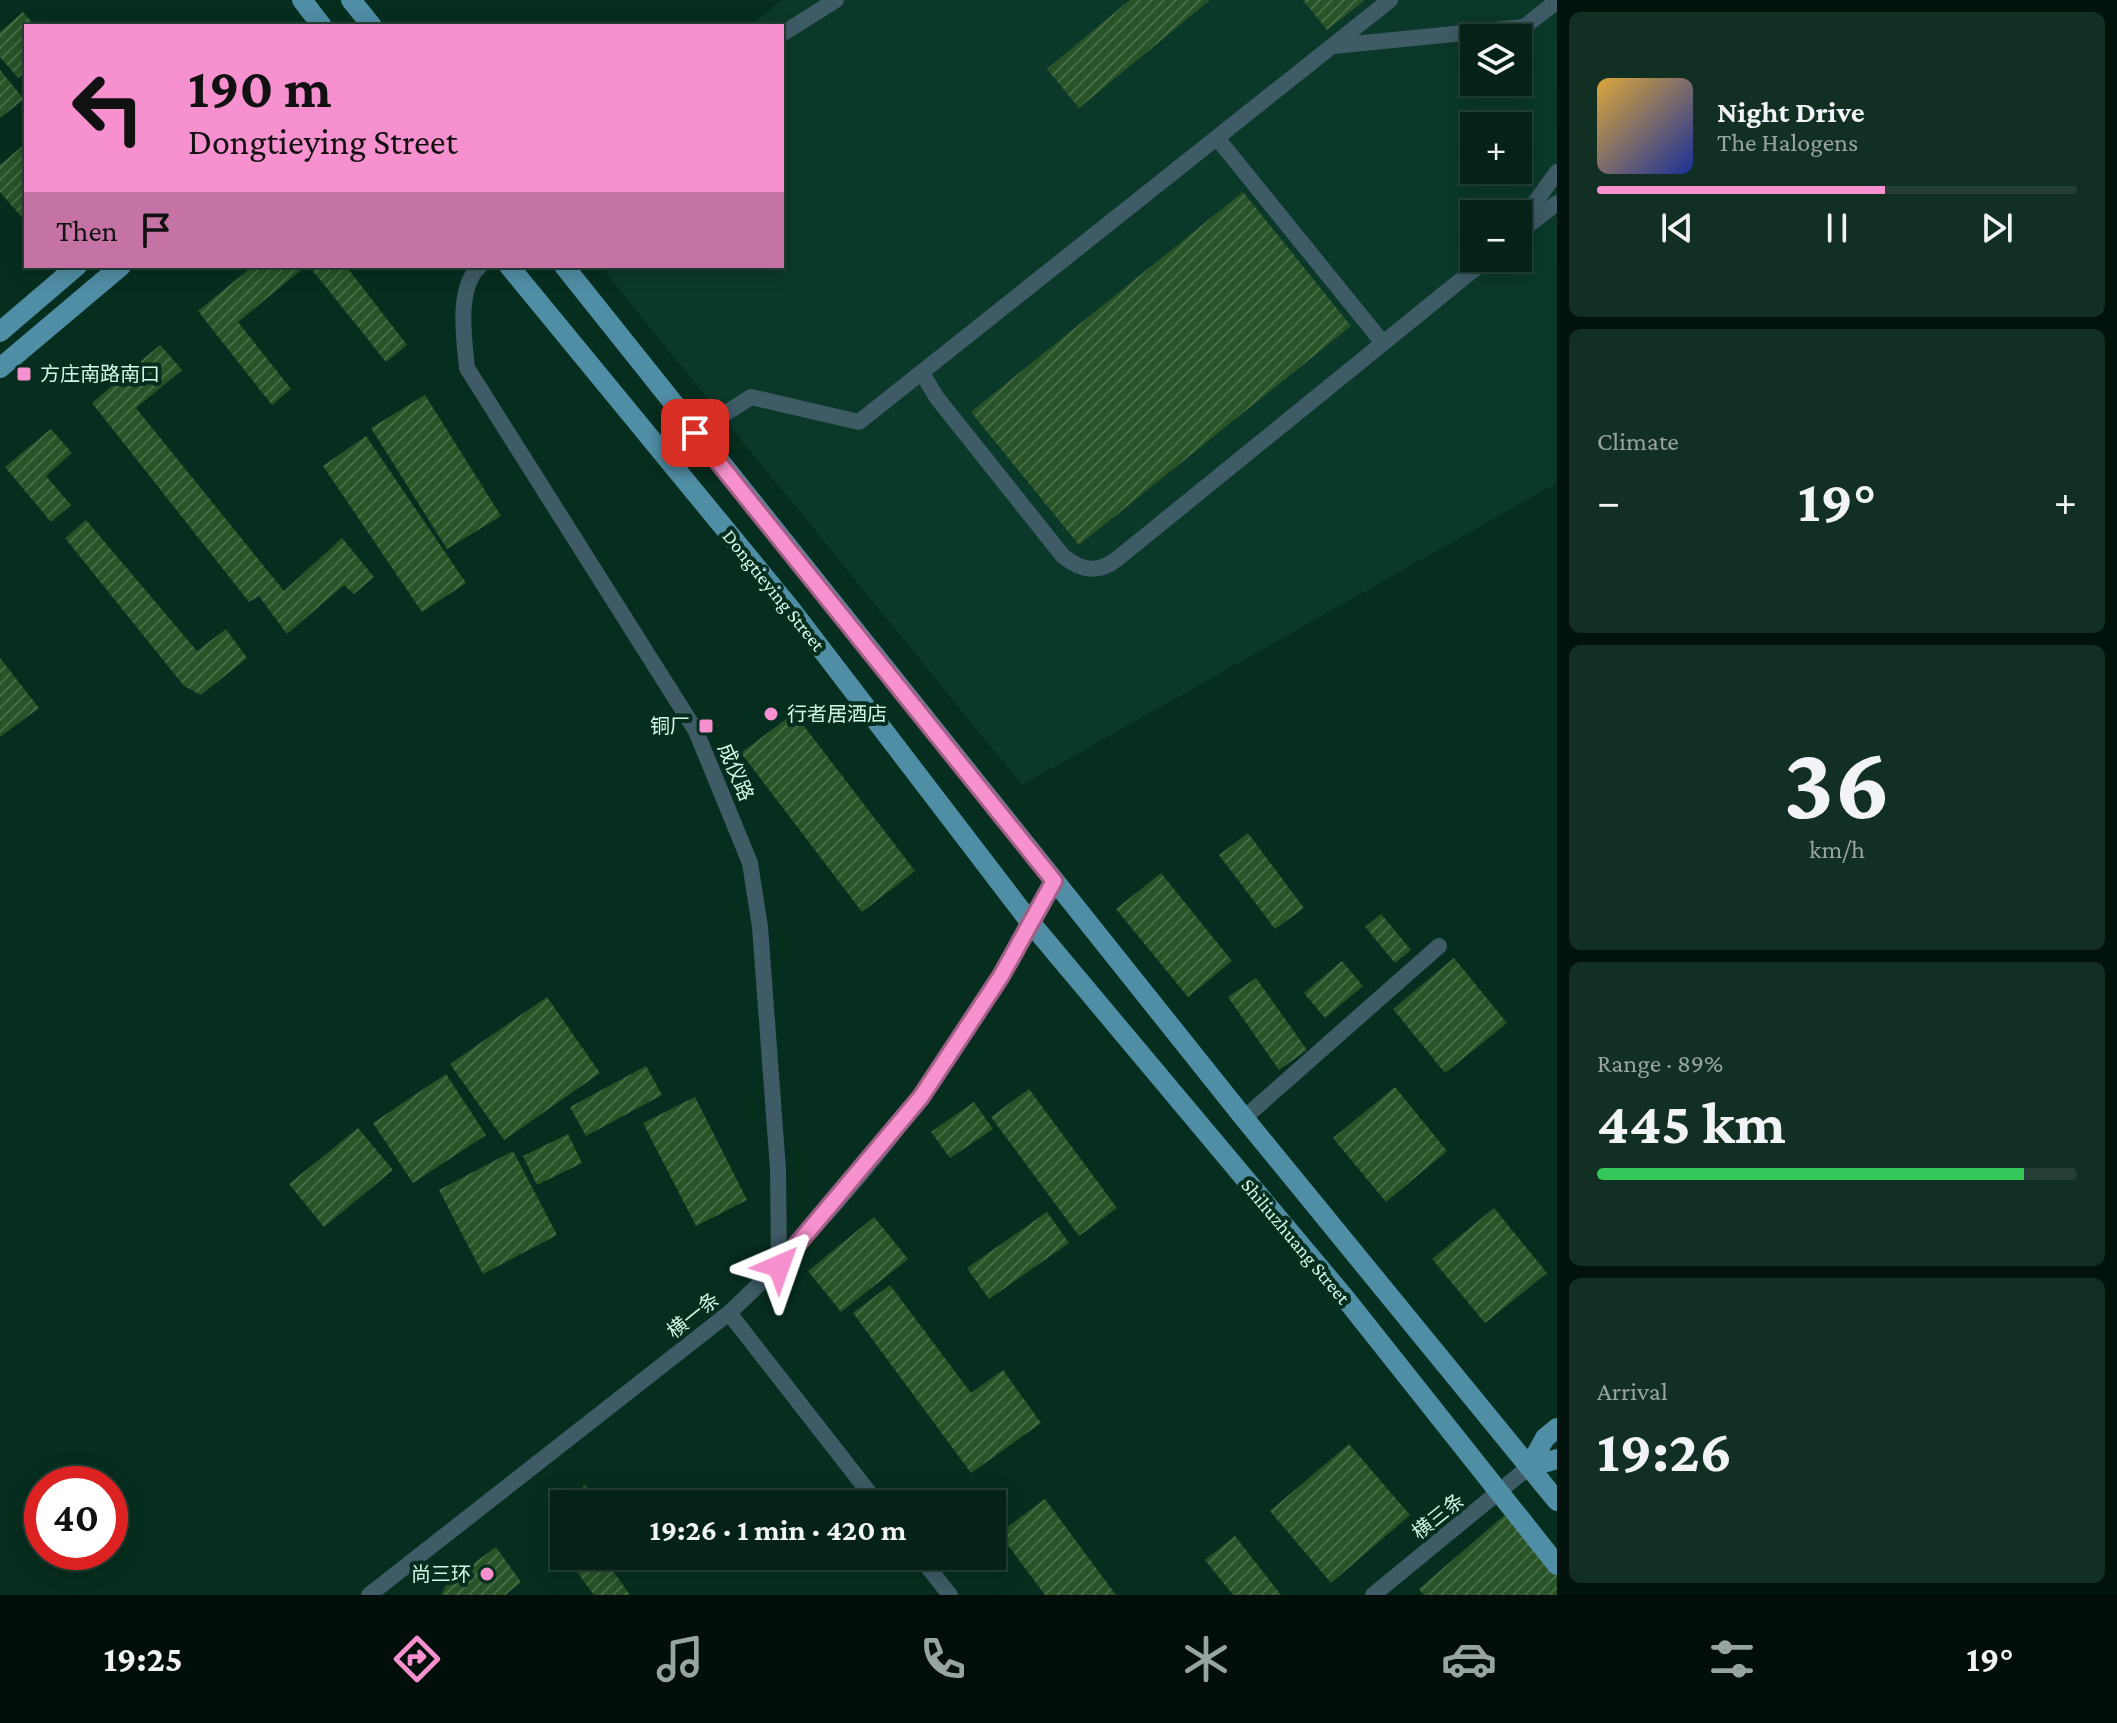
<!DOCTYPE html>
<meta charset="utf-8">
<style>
:root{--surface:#042217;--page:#122f24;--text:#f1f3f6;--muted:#97a4a1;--line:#253f36;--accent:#f790ce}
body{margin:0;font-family:"Crimson Pro","Noto Sans SC",serif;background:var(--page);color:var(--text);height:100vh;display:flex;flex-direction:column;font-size:30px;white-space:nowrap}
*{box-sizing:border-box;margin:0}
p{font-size:26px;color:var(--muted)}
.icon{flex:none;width:44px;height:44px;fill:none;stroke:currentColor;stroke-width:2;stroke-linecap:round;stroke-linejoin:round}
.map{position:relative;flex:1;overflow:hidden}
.side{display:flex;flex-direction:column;gap:12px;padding:12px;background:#02130d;width:560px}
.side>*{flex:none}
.banner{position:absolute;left:24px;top:24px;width:760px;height:244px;border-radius:0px;box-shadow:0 4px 20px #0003,0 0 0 2px var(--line);background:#f790ce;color:#111;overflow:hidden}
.buttons{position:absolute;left:1460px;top:24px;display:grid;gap:16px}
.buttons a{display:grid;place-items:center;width:72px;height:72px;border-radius:0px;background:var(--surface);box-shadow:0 4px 20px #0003,0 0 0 2px var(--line);font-size:40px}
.speed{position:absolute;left:24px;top:1466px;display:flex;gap:16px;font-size:40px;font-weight:700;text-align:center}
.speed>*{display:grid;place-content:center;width:104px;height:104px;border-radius:50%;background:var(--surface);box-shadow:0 4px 20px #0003,0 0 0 2px var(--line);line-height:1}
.speed .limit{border:12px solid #d22;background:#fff;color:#111}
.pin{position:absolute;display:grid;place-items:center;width:68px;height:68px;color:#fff;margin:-34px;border-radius:16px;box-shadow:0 4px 12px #0006}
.me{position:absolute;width:88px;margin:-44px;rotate:43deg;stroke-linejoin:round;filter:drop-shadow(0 0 6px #0008)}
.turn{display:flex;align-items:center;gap:28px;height:168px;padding:0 32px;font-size:36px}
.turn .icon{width:104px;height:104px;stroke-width:2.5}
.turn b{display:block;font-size:56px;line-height:68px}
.then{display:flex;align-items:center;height:76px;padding:0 32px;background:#0003;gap:16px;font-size:30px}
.big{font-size:60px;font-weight:700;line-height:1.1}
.side .card{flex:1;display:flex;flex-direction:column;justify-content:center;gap:12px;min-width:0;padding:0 28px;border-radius:12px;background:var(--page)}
.side .dial{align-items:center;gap:0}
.dial b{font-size:104px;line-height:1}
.song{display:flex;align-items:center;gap:24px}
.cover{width:96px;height:96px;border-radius:12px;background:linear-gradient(135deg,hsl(40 70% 55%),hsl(230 70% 35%))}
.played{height:8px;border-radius:4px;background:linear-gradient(90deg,var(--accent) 60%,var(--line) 60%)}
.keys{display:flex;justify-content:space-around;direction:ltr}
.heat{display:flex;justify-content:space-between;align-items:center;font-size:44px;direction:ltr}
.charge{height:12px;border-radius:6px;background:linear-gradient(90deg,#34c759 89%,var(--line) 0)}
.trip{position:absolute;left:550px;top:1490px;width:456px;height:80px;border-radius:0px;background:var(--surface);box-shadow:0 4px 20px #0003,0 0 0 2px var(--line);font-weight:700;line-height:80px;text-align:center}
.tab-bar{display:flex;height:128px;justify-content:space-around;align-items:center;background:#020e09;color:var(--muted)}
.tab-bar .icon{width:56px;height:56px}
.tab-bar .current{color:var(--accent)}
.tab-bar b{font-size:36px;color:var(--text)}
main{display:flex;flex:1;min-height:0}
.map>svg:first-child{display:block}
.built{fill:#0a3929;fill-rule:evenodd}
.building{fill:url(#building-hatch)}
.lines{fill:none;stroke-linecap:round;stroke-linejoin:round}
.minor{stroke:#3e5b66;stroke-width:16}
.major{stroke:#508ea6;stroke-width:20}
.route-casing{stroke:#a15e86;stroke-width:20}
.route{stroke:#f790ce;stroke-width:14}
.poi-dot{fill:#f790ce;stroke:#062e1f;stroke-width:3}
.labels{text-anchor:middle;stroke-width:8;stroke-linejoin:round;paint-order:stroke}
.poi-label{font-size:20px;fill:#d4f7e5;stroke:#062e1f;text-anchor:start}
.street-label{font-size:20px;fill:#d4f7e5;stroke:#062e1f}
</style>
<main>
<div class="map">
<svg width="1557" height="1595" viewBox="0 0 1557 1595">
<defs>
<pattern id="building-hatch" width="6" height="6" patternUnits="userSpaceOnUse" patternTransform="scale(2)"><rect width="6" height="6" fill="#275327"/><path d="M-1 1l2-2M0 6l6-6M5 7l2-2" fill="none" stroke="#456c46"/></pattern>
</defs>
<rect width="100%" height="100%" fill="#062e1f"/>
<path class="built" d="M782 0H1557V483L1022 785 600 266H782V26H750ZM1474 38H1518V82H1474ZM1474 126H1518V170H1474ZM1474 214H1518V258H1474Z"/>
<path class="building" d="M1130 0H1210L1079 108 1047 69Z
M1303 0H1365L1327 30Z
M23 12 35 26H26V72L18 78 0 57V32Z
M0 70 24 99 0 118Z
M26 143V222L0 192V165Z
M1243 192 1351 326 1079 545 971 412Z
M253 266H306L238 322 291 389 272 405 198 311Z
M309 266H346L407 345 386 362Z
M160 345 182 370 136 408 284 591 342 538 374 577 354 594 344 585 287 634 259 596 249 602 92 403Z
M425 395 501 516 447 549 371 428Z
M51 429 72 453 46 476 71 505 51 522 5 467Z
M366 436 466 583 422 612 323 466Z
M86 520 197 651 226 629 247 658 201 695 184 686 65 538Z
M0 658 39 708 0 737Z
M794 713 915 871 862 912 741 753Z
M1248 833 1304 908 1275 929 1219 855Z
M1161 873 1232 961 1188 997 1116 909Z
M1381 914 1411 950 1395 963 1365 927Z
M1454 958 1507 1023 1445 1073 1393 1009Z
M1342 961 1363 986 1325 1018 1304 993Z
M1256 978 1307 1050 1279 1070 1228 997Z
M547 997 600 1073 504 1140 450 1064Z
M646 1066 662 1095 586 1136 570 1107Z
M446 1074 486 1135 413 1183 373 1123Z
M1395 1087 1447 1151 1386 1202 1333 1138Z
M1029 1089 1117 1208 1079 1236 991 1117Z
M695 1097 747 1200 696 1226 643 1123Z
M974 1102 993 1129 950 1158 931 1132Z
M358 1128 393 1170 324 1227 289 1184Z
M568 1134 582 1163 537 1185 523 1156Z
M513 1151 557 1235 483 1274 439 1190Z
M1494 1208 1547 1273 1485 1323 1432 1259Z
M1047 1212 1069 1243 989 1299 967 1268Z
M874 1217 908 1259 841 1312 808 1271Z
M890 1285 971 1393 1003 1370 1041 1423 971 1473 853 1313Z
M1349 1444 1410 1515 1331 1583 1270 1511Z
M585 1485 594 1496 603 1490 615 1504H564V1555L556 1544 557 1508Z
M1045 1499 1116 1595H1045L999 1533Z
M1514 1507 1557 1561V1595H1424L1419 1589Z
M1235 1536 1281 1595H1233L1205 1560Z
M496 1547 521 1582 505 1595H441L447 1583Z
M565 1556H613L606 1561 630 1595H594Z"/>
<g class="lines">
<path class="minor" d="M782 34 836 0
M1333 46 1524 27 1557 1
M1217 138 1383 343
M1518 226 1557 172
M1522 230 1557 203
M480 266C456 287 464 339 467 368L696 731 750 863 760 927 778 1169 779 1266
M922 373 937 398 1063 556C1082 571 1097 574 1117 559L1488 258
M695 433 751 397 859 422 1390 0
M1244 1118 1439 946
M729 1313 878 1504
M919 1556 950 1595
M369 1595 729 1313C834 1215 927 1101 1000 977 1019 946 1035 913 1054 881
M1373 1595 1529 1467"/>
<path class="major" d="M302 0 322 26
M351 0 372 26
M509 266 790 608 1030 922 1345 1298 1557 1565
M564 266 1244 1118 1557 1501
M0 332 77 266
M0 368 121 266
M1529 1467 1545 1438 1557 1428
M1529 1467 1557 1459"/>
</g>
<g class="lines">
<defs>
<path id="route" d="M695 433 1054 881 1001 976 921 1097 779 1266"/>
</defs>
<use href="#route" class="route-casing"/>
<use href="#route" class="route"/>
</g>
<g class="poi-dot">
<rect x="16" y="366" width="16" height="16" rx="4"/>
<circle cx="771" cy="714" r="8"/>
<rect x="698" y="718" width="16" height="16" rx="4"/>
<circle cx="487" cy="1574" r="8"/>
</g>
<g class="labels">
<g class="poi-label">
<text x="40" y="381">方庄南路南口</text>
<text x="787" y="721">行者居酒店</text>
<text x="690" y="733" text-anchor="end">铜厂</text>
<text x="471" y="1581" text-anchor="end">尚三环</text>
</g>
<g class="street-label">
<text transform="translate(774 590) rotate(51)" y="7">Dongtieying Street</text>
<text transform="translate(736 772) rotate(67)" y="7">成仪路</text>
<text transform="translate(1296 1241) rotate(50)" y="7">Shiliuzhuang Street</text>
<text transform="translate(693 1315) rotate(-39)" y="7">横一条</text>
<text transform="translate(1438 1516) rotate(-39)" y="7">横三条</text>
</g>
</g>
</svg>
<div class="buttons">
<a><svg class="icon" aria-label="layers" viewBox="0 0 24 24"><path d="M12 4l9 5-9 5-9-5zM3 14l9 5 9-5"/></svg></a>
<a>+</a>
<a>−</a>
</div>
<div class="speed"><div class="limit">40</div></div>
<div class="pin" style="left:695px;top:433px;background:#d93025"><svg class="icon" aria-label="arrive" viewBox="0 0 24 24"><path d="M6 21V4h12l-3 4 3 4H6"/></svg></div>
<svg class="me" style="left:779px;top:1266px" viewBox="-20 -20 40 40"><path d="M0-17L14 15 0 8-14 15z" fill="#f790ce" stroke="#fff" stroke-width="4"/></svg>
<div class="trip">19:26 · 1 min · 420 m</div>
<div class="banner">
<div class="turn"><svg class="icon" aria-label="left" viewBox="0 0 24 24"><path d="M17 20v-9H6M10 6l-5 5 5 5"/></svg><div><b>190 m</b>Dongtieying Street</div></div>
<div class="then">Then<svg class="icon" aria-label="arrive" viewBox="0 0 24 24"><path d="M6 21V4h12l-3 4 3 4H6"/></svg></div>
</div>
</div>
<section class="side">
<div class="card">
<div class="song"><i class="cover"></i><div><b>Night Drive</b><p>The Halogens</p></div></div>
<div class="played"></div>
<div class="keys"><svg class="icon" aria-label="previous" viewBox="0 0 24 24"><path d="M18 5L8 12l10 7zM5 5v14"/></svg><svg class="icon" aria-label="pause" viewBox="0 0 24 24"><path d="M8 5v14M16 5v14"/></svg><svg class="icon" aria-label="next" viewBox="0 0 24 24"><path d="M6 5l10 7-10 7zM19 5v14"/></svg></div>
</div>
<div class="card"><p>Climate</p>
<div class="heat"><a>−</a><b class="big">19°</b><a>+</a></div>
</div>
<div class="card dial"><b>36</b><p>km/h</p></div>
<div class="card"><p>Range · 89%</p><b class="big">445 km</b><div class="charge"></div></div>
<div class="card"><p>Arrival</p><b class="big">19:26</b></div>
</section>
</main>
<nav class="tab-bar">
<b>19:25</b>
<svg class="icon current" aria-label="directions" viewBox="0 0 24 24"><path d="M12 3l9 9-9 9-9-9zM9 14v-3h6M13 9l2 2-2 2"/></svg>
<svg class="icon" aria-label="music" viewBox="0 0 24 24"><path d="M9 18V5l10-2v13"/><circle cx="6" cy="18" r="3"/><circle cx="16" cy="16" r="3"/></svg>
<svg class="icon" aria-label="phone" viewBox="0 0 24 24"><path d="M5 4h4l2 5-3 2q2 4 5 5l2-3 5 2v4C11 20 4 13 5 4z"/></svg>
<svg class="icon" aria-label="climate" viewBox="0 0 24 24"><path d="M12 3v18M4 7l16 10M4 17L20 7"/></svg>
<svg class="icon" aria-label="car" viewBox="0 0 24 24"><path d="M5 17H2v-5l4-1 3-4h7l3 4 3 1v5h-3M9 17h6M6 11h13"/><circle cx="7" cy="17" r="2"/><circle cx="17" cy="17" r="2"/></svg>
<svg class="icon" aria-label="filters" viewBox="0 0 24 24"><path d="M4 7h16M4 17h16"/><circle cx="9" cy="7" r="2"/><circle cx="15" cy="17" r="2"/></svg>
<b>19°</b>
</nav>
